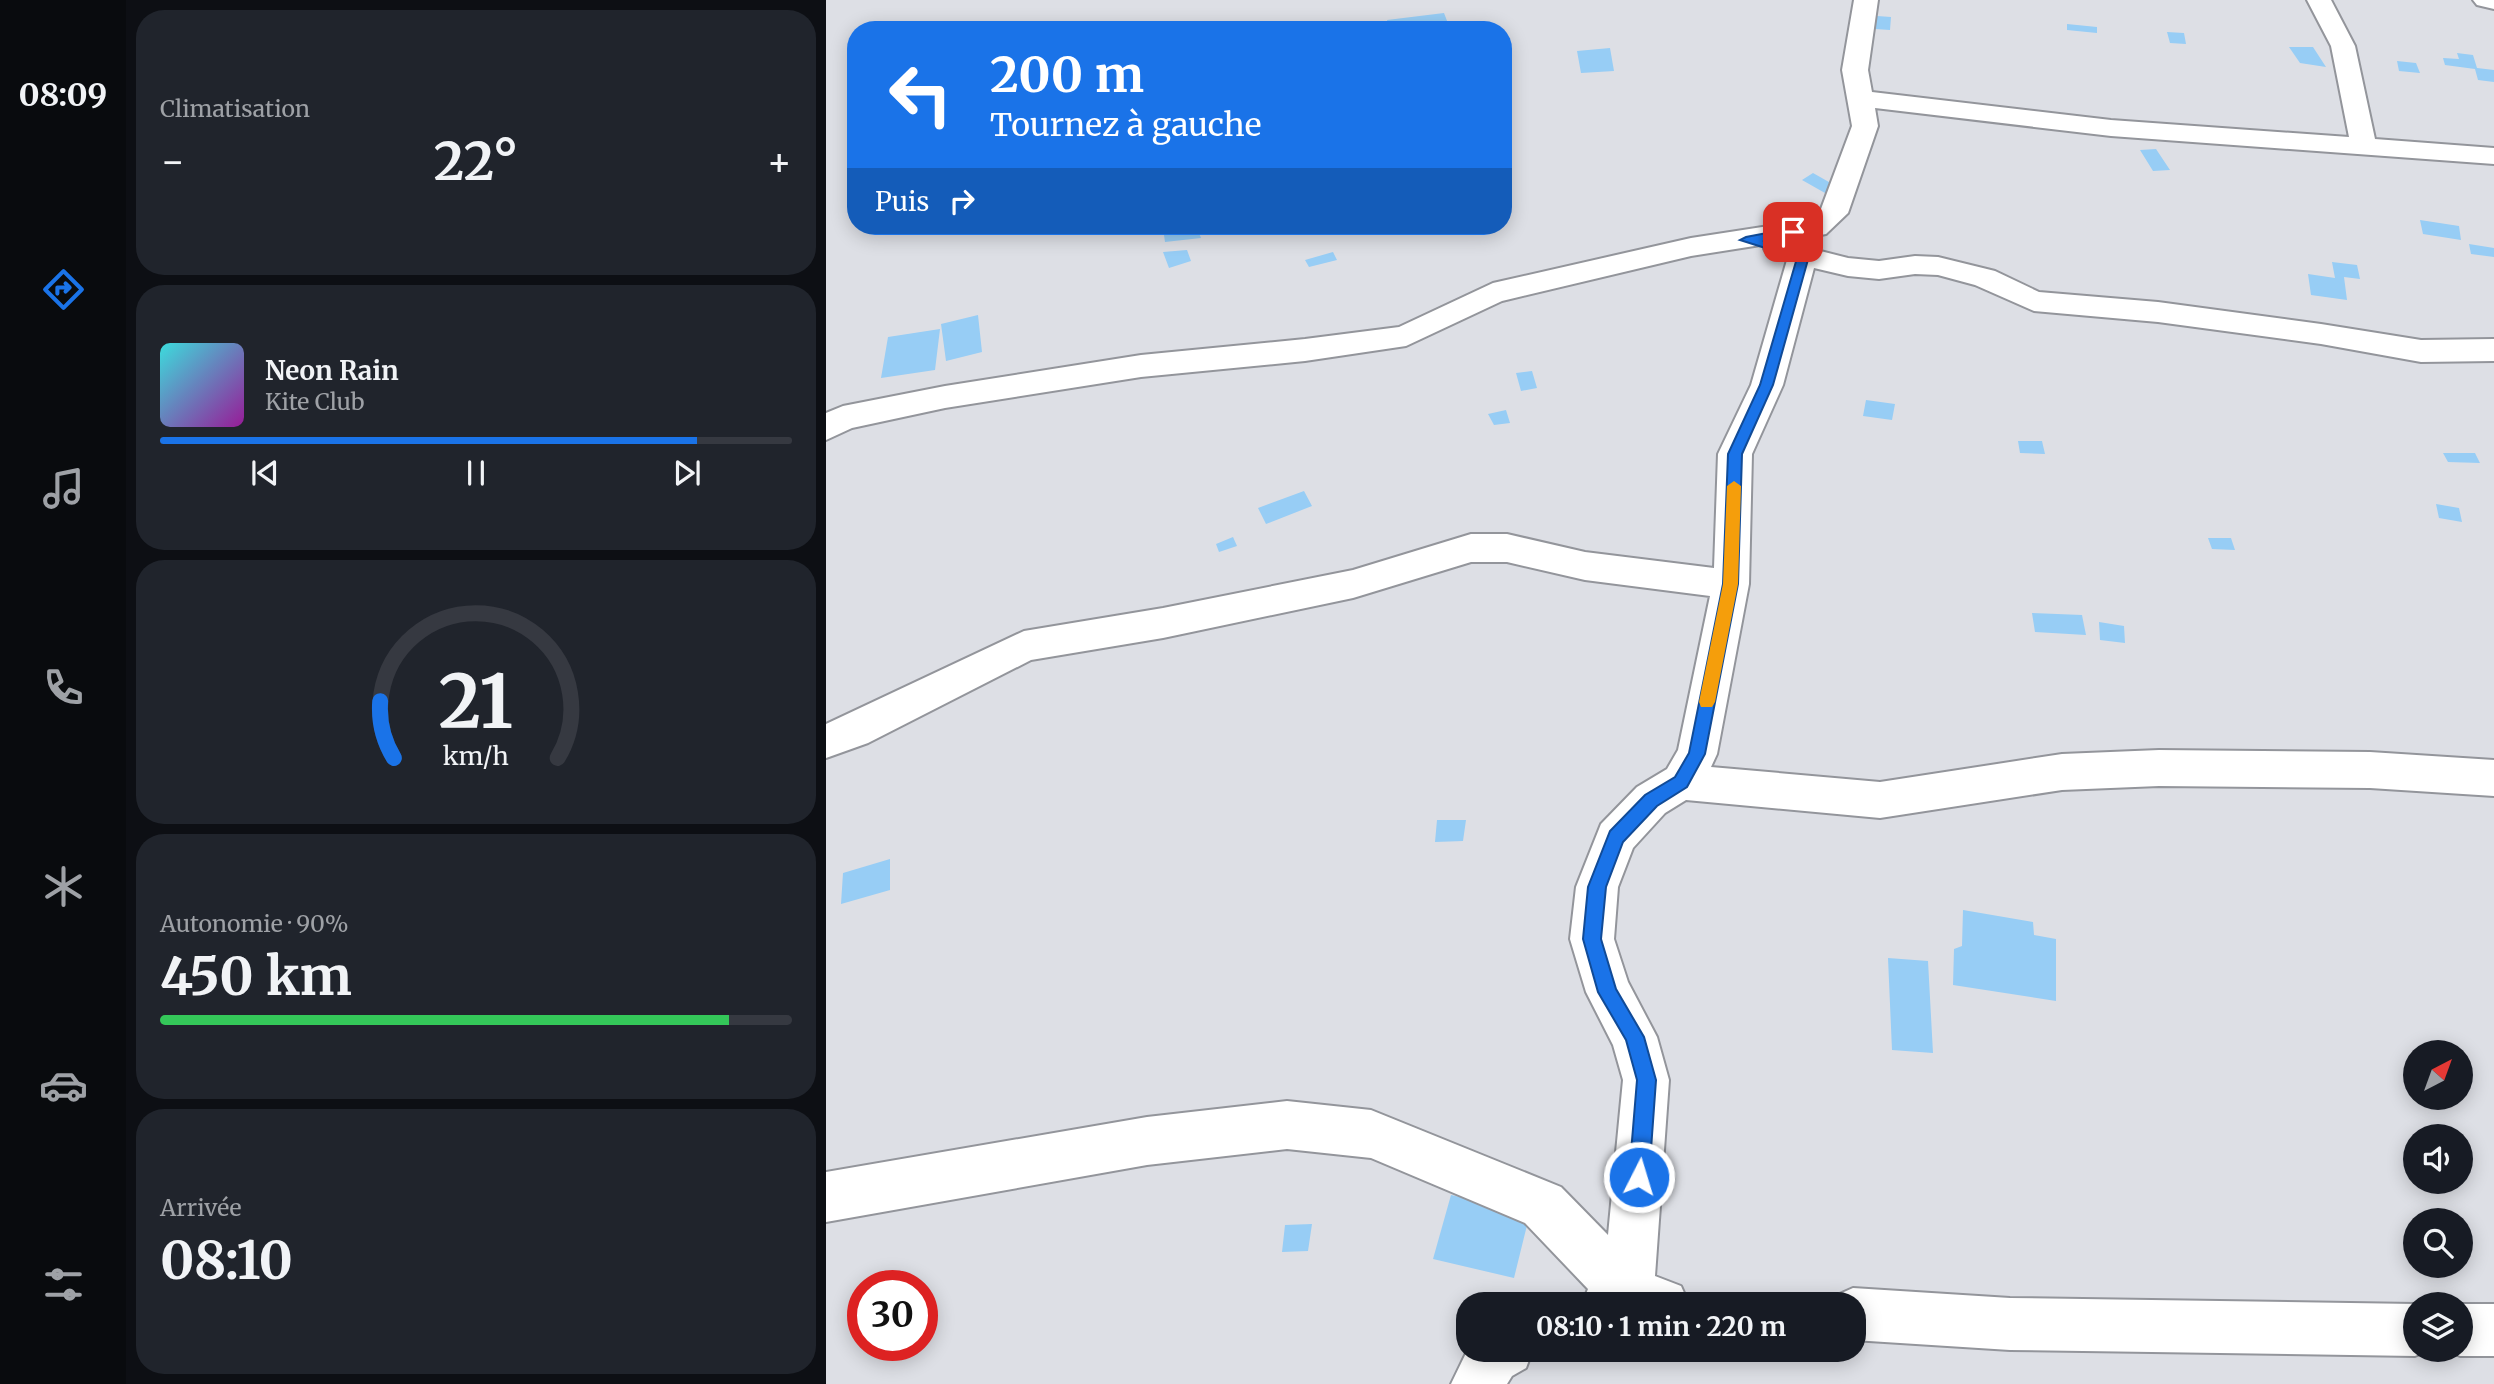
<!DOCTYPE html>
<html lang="fr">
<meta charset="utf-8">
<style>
:root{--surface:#171b24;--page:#20242c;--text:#f1f3f6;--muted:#9ea1a6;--line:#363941;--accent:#1a73e8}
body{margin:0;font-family:Merriweather,serif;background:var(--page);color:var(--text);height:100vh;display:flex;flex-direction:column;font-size:26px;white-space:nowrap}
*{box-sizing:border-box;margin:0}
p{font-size:23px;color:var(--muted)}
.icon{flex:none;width:38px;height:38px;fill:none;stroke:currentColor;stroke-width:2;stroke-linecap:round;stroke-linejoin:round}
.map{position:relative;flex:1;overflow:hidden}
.panel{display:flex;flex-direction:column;gap:10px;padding:10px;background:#0d0f14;width:700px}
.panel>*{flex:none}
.top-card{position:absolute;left:21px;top:21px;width:665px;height:214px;border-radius:28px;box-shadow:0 4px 18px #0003;background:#1a73e8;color:#fff;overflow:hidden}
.needle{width:46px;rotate:41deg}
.fabs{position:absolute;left:1577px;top:1040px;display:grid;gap:14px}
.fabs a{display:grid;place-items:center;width:70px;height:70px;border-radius:50%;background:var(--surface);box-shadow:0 4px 18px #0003;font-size:35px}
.speed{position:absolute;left:21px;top:1270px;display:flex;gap:14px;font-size:35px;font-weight:700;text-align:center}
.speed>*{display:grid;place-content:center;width:91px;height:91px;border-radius:50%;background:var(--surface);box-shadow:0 4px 18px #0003;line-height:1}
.speed .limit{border:10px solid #d22;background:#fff;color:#111}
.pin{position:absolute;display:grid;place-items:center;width:60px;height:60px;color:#fff;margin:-30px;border-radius:14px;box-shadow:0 4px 10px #0006}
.me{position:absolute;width:77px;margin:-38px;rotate:5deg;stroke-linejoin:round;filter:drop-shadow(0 0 5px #0008)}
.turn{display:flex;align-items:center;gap:24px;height:147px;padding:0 28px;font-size:32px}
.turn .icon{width:91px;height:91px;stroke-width:2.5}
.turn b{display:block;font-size:49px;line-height:60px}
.then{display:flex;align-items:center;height:66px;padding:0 28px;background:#0003;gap:14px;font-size:26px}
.big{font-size:52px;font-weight:700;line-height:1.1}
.panel .tile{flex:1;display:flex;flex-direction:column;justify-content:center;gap:10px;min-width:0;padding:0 24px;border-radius:28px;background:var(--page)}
.panel .dial{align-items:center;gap:0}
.dial svg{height:182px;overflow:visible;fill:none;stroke:var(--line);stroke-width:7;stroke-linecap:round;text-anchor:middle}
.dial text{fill:var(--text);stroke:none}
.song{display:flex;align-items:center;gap:21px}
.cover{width:84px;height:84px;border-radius:10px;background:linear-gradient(135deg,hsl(180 70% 55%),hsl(300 70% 35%))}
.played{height:7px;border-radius:4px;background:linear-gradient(90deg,var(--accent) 85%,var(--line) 85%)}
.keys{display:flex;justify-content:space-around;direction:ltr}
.heat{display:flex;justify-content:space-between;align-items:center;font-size:38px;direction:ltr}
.charge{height:10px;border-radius:5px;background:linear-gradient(90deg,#34c759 90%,var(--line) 0)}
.trip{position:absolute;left:630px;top:1292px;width:410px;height:70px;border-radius:28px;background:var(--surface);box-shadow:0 4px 18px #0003;font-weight:700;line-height:70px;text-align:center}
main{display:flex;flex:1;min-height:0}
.tabs{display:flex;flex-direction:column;width:126px;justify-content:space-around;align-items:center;background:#090b0e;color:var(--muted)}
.tabs .icon{width:49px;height:49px}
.tabs .current{color:var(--accent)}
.tabs b{font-size:32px;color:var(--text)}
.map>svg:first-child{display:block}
.building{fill:#97cdf5}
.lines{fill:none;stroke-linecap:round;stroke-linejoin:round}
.minor-casing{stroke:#93959b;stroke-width:4}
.minor{fill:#fff;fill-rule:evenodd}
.route{fill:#1a73e8;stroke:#114b97;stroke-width:2}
.slow{fill:#f59e0b}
</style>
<main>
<nav class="tabs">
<b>08:09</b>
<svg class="icon current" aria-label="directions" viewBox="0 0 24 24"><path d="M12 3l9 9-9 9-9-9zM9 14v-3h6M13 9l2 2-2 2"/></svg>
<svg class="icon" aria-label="music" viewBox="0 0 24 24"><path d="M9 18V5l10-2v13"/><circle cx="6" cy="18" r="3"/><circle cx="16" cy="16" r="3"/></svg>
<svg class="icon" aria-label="phone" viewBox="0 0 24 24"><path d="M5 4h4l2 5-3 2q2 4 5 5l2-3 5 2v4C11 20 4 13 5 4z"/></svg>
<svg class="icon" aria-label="climate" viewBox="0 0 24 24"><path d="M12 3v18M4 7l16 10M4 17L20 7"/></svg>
<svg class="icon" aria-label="car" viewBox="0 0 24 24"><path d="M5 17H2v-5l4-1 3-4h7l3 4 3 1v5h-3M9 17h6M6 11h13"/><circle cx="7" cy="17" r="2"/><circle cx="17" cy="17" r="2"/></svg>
<svg class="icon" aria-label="filters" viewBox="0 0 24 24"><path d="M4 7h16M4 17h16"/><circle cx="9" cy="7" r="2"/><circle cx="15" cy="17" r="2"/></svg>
</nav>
<section class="panel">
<div class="tile"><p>Climatisation</p>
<div class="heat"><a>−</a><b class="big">22°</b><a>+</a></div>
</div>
<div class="tile">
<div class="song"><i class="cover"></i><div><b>Neon Rain</b><p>Kite Club</p></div></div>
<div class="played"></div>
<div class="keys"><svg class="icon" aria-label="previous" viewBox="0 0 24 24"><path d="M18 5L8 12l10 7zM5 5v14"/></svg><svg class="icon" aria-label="pause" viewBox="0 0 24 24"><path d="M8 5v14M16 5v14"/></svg><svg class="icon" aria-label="next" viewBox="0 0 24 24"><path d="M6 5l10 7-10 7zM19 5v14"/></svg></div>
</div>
<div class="tile dial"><svg viewBox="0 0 100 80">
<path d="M14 69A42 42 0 1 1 86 69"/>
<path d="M14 69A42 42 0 0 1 8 44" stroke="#1a73e8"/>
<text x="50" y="56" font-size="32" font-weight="700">21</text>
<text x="50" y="72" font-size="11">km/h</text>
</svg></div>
<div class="tile"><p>Autonomie · 90%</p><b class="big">450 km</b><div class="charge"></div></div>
<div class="tile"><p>Arrivée</p><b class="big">08:10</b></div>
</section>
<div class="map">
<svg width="1668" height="1384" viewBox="0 0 1668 1384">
<rect width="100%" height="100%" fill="#dddfe5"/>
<path class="building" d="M618 13 623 26 564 30 561 20Z
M1051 16 1065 17 1064 30 1049 29Z
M1241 24 1271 27V33L1241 30Z
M1341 32 1358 33 1360 44 1344 43Z
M1463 47H1487L1500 67 1474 63Z
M784 48 788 71 755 73 751 51Z
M1631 53 1647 55 1651 68 1668 70V82L1652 80 1649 69 1619 65 1617 58 1633 59Z
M1571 61 1590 63 1594 73 1573 71Z
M1330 149 1344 170 1327 171 1314 150Z
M987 173 1010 186 999 193 976 180Z
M1594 220 1633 226 1635 240 1597 234Z
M349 226H370L375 238 339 242 337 228Z
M1643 244 1668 248V257L1645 254Z
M361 250 365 261 343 268 337 252Z
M507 252 511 260 483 267 479 260Z
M1506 262 1531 265 1534 279 1518 277 1521 300 1485 295 1482 274 1509 278Z
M152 315 156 352 120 361 115 324Z
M114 329 109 370 55 378 62 337Z
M706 371 711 388 695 391 690 373Z
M1040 400 1069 404 1066 420 1037 416Z
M680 410 684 423 668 425 662 414Z
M1192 441H1216L1219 454 1194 453Z
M1617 453H1649L1654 463 1622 462Z
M478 491 486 506 440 524 432 508Z
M1610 504 1633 508 1636 522 1613 518Z
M407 537 411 546 393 552 390 544Z
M1382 538H1405L1409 550 1386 549Z
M1206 613 1256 615 1260 635 1209 632Z
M1273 622 1298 626 1299 643 1274 640Z
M611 820H640L637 841 609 842Z
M64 859V890L15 904 17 873Z
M1137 910 1207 922 1208 935 1230 939V1001L1127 985 1128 949 1136 946Z
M1062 958 1102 961 1107 1053 1066 1050Z
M625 1195 704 1213 688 1278 607 1259Z
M486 1224 482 1251 456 1252 459 1225Z"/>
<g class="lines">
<defs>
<path id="minor" d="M1028 0H1052L1042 70 1046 92 1285 120 1523 137 1505 46 1481 0H1505L1529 46 1549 139 1668 148V164L1285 136 1049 108 1052 126 1022 213 1000 234 959 242 1022 258 1053 261 1089 256 1112 257 1169 271 1213 292 1332 302 1495 324 1595 340 1668 339V361L1595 362 1495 344 1332 322 1208 311 1149 285 1112 275 1089 274 1053 279 1022 276 988 268 957 385 926 454 923 584 891 754 885 767 1054 782 1236 754 1333 750 1544 752 1668 760V796L1544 788 1333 786 1236 790 1054 818 860 800 839 813 807 848 792 887 788 939 802 982 831 1037 843 1080 829 1276 855 1286 863 1304H756L762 1289 699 1223 545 1158 461 1149 321 1165 0 1222V1172L321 1117 461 1101 545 1110 735 1187 782 1235 797 1080 787 1045 760 992 744 939 750 887 775 824 811 787 841 769 852 750 884 596 759 580 681 562H645L527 598 337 638 205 660 42 743 0 758V724L198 631 337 608 527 570 645 534H681L759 552 888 568 892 454 925 385 961 260 942 255 938 249 941 244 865 256 676 301 580 346 479 361 315 377 119 408 26 428 0 440V413L17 406 119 386 315 355 479 339 573 327 667 283 865 238 982 220 995 209 1026 126 1016 70Z
M1647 0H1668V9L1651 5Z
M1027 1288 1184 1298 1589 1304V1349H1606L1589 1356 1184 1350 1027 1340V1304H1005L1009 1296Z
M1634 1304H1668V1356H1634L1617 1349H1634Z
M642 1349H707L700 1368 686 1376 681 1384H625Z"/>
</defs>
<use href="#minor" class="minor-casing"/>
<use href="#minor" class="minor"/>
</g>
<path class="route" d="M967 228 973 232 971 235 937 241 983 256 947 385 916 454 912 584 879 754 861 787 831 806 797 842 780 887 775 939 790 989 818 1037 830 1080 823 1177 820 1184 813 1187 806 1184 803 1177 811 1080 800 1040 772 992 757 939 762 887 784 831 819 795 849 777 863 753 897 584 902 454 934 385 971 258 914 240 920 237Z"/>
<path class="slow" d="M908 481 915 486 912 584 889 702 886 707H875L873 702 897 584 901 486Z"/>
</svg>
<div class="fabs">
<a><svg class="needle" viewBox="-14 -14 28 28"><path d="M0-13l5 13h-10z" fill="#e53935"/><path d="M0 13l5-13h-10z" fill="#9ea1a6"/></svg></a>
<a><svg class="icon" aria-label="sound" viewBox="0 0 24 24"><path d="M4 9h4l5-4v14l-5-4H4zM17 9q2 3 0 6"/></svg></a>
<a><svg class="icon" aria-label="search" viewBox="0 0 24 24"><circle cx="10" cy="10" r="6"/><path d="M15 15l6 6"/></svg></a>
<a><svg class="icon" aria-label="layers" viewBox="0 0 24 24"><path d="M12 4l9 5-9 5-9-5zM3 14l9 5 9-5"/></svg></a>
</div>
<div class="speed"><div class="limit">30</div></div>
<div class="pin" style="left:967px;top:232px;background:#d93025"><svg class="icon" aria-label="arrive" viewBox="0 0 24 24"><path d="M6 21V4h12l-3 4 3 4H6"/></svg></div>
<svg class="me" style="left:813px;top:1177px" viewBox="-20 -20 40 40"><circle r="17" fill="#1a73e8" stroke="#fff" stroke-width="3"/><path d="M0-11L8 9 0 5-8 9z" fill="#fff"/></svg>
<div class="trip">08:10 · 1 min · 220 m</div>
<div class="top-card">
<div class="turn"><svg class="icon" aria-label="left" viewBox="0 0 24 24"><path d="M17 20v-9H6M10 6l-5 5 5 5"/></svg><div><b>200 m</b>Tournez à gauche</div></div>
<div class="then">Puis<svg class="icon" aria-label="right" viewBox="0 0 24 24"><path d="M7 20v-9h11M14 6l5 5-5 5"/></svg></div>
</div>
</div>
</main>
